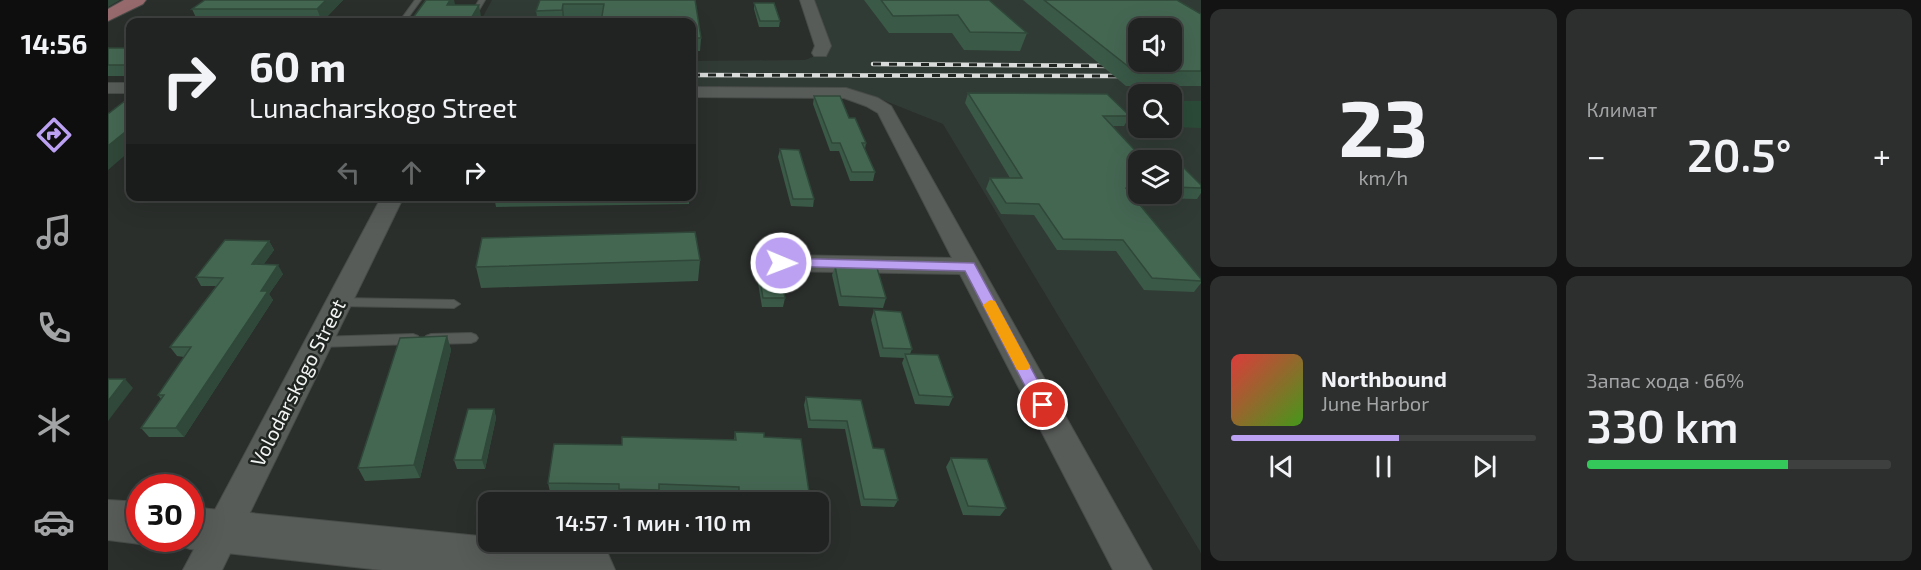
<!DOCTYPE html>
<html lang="ru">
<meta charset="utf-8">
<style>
:root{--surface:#202321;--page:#2d2f2e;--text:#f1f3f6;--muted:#a2a4a5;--line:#3d403f;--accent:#bca0f2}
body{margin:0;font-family:"Exo 2",sans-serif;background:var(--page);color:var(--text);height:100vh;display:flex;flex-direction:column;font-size:22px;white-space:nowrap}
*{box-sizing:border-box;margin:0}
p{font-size:20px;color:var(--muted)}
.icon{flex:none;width:33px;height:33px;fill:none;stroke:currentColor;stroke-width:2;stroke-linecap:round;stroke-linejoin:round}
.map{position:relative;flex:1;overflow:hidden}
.side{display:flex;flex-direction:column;gap:9px;padding:9px;background:#121312;width:720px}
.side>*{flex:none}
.banner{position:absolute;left:18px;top:18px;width:570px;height:183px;border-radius:12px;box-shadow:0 6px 24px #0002,0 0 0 2px var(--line);background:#202321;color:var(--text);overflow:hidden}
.buttons{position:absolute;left:1020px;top:18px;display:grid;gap:12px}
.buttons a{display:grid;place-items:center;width:54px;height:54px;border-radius:12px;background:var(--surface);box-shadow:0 6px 24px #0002,0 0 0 2px var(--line);font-size:30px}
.speed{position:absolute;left:18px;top:474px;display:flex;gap:12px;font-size:30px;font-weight:700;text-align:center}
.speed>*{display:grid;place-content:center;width:78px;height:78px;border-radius:50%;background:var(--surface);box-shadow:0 6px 24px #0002,0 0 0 2px var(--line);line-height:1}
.speed .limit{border:9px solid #d22;background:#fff;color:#111}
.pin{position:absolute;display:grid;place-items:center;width:51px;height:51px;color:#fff;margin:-26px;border:3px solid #fff;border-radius:50%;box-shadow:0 2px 6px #0007}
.me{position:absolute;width:66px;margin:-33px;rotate:91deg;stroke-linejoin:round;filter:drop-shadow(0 0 4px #0008)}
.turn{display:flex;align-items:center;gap:21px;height:126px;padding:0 24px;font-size:27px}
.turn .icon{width:78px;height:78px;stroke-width:2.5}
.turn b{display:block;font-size:42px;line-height:51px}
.lanes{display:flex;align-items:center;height:57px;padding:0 24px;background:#0003;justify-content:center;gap:30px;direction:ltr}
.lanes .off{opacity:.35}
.big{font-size:45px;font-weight:600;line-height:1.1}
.side .card{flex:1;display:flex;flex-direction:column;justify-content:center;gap:9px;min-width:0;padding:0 21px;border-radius:12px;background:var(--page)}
.side .dial{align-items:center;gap:0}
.dial b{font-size:78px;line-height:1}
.song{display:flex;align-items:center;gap:18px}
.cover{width:72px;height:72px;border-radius:9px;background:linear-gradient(135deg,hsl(0 70% 55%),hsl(100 70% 35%))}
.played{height:6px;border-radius:3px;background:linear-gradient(90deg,var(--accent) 55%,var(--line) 55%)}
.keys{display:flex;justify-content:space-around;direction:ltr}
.heat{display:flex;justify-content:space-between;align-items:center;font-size:33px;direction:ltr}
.charge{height:9px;border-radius:4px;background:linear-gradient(90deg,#34c759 66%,var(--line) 0)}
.side .tiles{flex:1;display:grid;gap:9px;grid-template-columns:repeat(2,1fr)}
.trip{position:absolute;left:370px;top:492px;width:351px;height:60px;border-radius:12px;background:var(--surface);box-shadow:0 6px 24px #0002,0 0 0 2px var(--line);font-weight:600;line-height:60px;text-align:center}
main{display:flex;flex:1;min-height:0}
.menu{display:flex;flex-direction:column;width:108px;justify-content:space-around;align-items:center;background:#0d0e0d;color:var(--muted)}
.menu .icon{width:42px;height:42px}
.menu .active{color:var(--accent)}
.menu b{font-size:27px;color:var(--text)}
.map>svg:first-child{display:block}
.built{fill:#313b35;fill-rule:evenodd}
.green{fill:#2b4b38}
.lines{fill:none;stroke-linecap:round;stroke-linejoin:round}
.service-casing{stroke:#484c49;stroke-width:2}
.minor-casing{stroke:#484c49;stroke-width:2}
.tertiary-casing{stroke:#484c49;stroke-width:2}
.primary-casing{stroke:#484c49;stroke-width:2}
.service{fill:#585c59;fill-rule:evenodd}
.minor{fill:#585c59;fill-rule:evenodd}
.tertiary{fill:#585c59;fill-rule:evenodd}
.primary{fill:#96696c;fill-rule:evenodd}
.rail-casing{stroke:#d9dcda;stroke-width:4.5}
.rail{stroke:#212522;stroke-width:3;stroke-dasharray:8;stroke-linecap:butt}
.wall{fill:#3a5947}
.shaded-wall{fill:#304839}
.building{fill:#446752;stroke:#304839;stroke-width:1.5;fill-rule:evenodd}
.route{fill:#bca0f2;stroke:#7a689d;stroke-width:1.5}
.slow{fill:#f59e0b}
.labels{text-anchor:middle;stroke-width:5;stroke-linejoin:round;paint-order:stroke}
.street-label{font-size:20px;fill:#f1f4f2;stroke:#212522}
</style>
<main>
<nav class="menu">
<b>14:56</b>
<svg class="icon active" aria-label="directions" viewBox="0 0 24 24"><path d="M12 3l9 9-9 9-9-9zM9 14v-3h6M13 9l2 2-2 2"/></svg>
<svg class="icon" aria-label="music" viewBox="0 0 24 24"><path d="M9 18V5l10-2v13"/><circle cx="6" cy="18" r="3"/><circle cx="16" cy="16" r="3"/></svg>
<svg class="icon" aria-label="phone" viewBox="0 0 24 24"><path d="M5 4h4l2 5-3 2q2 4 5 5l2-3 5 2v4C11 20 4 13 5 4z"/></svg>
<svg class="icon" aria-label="climate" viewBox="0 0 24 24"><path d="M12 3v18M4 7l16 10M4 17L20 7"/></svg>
<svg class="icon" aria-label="car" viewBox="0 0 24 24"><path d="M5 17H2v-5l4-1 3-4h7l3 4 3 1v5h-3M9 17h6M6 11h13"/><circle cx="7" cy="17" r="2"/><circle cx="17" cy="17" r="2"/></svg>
</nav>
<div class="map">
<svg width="1093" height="570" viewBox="0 0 1093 570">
<rect width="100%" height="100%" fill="#2b2f2c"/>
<path class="built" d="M384 0H472L468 22H372Z
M706 0H1093V553L835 124 760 94 731 89H584V61L697 60 717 52 713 16ZM1030 28H1064V62H1030ZM1030 94H1064V128H1030ZM1030 160H1064V194H1030Z"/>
<path class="green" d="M1064 101H1093V128L1064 127Z"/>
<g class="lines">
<defs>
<path id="service" d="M307 0H313L297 22H291Z
M371 0H377L364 22H358Z
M231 298 346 300 352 304 346 308 231 306 225 302Z
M363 333 368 335 370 338 368 341 363 343 323 344 318 342 316 339 318 336 323 334Z
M305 334 310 336 312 339 310 342 305 344 210 347 205 345 203 342 205 339 210 337Z"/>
<path id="minor" d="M692 0H706L723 46 718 56H706L704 53 707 46Z
M0 83H22V93H0Z
M584 87 738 88 770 98 783 106 1044 570H1005L852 274 673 271 664 269 661 263 664 257 673 255 844 258 770 113 758 106 736 98 584 97Z
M274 196H296L114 570H75Z"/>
<path id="tertiary" d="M0 500 32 502V538H45L32 544 0 540Z
M82 507 381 537V542C420 542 464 539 500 554L507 570H274L82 549 66 543 64 538H82Z"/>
<path id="primary" d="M16 0H38L35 4 0 21V9Z"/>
</defs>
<use href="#service" class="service-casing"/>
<use href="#minor" class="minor-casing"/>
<use href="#tertiary" class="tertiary-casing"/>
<use href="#primary" class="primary-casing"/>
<use href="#service" class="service"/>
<use href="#minor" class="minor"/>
<use href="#tertiary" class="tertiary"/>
<use href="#primary" class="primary"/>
<defs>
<path id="rail" d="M765 64 1012 66
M584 75 1021 76"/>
</defs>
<use href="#rail" class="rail-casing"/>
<use href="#rail" class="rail"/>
</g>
<path class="wall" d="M97 0H235L214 22H90L84 9Z
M432 0H587L593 38 592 51H584V22L494 16H456L455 22H430L428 11Z
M756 0H881L919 33 912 51 856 50 844 33H781Z
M915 0H1069L1093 14V86H1018Z
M646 3 672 21 671 27H651L646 9Z
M0 48H22V76H0Z
M860 93 999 94 1022 116 1016 126H1005L1036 160H1068L1093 185V193L1089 199 1045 198 1041 194H1064V160H1030V183L1021 192 1093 279V283L1086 292 1036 290 1008 251 949 250 926 215 893 214 878 189 882 178H902L857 103Z
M706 96 758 143 757 149 767 172 765 181H742L731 151H722L705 104Z
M672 149 706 199 705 207 683 206 670 157Z
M113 196H176L173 201H115Z
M386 196H581V204L388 207Z
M161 241 166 250 155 265 175 274 161 294 165 300 76 437H41L33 428 53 399 50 395 76 357 69 356 62 347 108 286H93L88 277Z
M592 260 590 281 373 288 368 267Z
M727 266 778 298 775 308 731 306 724 275Z
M650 268 677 298 675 307H654L649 277Z
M766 310 804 349 802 354 845 397 841 406 807 404 794 363 796 358 772 357 763 320Z
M339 336 343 350 312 478 257 481 250 468Z
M698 397 753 400 765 448 790 500 786 507 753 506 737 429 700 428 696 405Z
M386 409 388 418 377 469H349L346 460Z
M627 432 656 437 701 492 698 501 630 499 629 496 551 493V499L511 498V493L442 492 440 483 514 445 626 440Z
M843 458 898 508 892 516 855 515 838 467Z"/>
<path class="shaded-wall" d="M0 0H12L0 7Z
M218 0H235L214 22 209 9Z
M342 0H346L349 13 339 5Z
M455 4 456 16 455 22 454 10Z
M371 5 374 22H361Z
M22 61V75L17 65Z
M22 128V151L0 170V146Z
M1030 178V183L1012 199 1018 188Z
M171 196H176L173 201Z
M161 241 166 250 149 274 144 264Z
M170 265 175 274 161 294 165 300 76 437 68 428 153 291Z
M339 336 343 350 312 478 306 465Z
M17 379 25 388 0 421V401Z
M386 409 388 418 377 469 374 460Z"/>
<path class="building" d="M97 0H218L209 9H84Z
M318 0H342L339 5H371L361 22H302Z
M432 0H587L593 38H584V22H493L496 4H455L454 10 428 11Z
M773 0H881L919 33 862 32 850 15 785 16Z
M936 0H1069L1093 14V71H1026ZM1030 28H1064V62H1030Z
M646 3H666L672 21H652Z
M0 48H22V61L17 65H0Z
M860 93 999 94 1022 116H995L1036 160H1068L1093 185V188L1064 187V160H1030V178L1018 188 1093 279V281L1044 278 1015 240 955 239 931 204 898 203 882 178H914Z
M706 96H732L741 118H747L758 143H754L767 172H744L732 143H724Z
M22 97V128L0 146V114Z
M672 149 691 150 706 199H685Z
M587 232 592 260 368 267 374 238Z
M117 240 161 241 144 264 170 265 153 291H160L68 428H33L56 395H50L83 347H62L115 278 88 277Z
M727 266 769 268 778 298 733 296Z
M650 268H671L677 298H655Z
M766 310 793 312 804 349 775 348Z
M339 336 306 465 250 468 292 338Z
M797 354 830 355 845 397 811 395Z
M0 379H17L0 401Z
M698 397 753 400 765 448 776 449 790 500 756 499 739 421 702 420Z
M360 409H386L374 460H346Z
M627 432 656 433V437L693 439 701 492 631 491V487L551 484V490L511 489V484L440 483 446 444 514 445V437L628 440Z
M843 458 879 459 898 508 860 506Z"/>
<path class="route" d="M673 258 866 263 943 405 941 409 935 411 929 409 857 271 669 266 667 263 669 260Z"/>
<path class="slow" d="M882 300 887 301 922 366 920 370H909L907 366 875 305Z"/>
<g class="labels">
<g class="street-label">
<text transform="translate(190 383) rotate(-63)" y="7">Volodarskogo Street</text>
</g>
</g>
</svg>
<div class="buttons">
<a><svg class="icon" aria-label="sound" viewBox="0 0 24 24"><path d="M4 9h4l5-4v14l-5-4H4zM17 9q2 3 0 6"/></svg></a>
<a><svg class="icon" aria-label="search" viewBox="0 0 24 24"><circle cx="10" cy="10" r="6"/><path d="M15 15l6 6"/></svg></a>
<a><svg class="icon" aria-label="layers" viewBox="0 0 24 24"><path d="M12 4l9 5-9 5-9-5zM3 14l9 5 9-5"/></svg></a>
</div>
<div class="speed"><div class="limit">30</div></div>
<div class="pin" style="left:935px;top:405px;background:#d93025"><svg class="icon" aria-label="arrive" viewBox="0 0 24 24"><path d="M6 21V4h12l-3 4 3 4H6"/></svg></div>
<svg class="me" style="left:673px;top:263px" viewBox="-20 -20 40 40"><circle r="17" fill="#bca0f2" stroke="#fff" stroke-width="3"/><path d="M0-11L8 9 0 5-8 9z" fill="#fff"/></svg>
<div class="trip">14:57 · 1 мин · 110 m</div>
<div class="banner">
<div class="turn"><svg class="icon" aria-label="right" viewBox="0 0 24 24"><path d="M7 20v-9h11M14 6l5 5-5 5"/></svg><div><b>60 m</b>Lunacharskogo Street</div></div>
<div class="lanes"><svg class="icon off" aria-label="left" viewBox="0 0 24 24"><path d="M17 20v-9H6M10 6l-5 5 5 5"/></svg><svg class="icon off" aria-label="ahead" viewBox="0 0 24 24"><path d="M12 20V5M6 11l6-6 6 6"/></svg><svg class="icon" aria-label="right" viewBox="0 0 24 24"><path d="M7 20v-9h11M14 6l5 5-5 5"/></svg></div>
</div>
</div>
<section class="side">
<div class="tiles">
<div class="card dial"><b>23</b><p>km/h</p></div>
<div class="card"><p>Климат</p>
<div class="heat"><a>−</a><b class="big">20.5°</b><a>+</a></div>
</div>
<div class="card">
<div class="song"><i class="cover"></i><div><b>Northbound</b><p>June Harbor</p></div></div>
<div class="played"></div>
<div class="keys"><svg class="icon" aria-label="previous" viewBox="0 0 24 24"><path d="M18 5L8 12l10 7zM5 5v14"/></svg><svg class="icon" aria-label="pause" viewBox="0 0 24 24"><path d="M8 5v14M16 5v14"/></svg><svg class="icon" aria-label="next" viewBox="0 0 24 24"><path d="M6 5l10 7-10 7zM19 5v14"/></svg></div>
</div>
<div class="card"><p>Запас хода · 66%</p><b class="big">330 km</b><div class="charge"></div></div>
</div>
</section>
</main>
